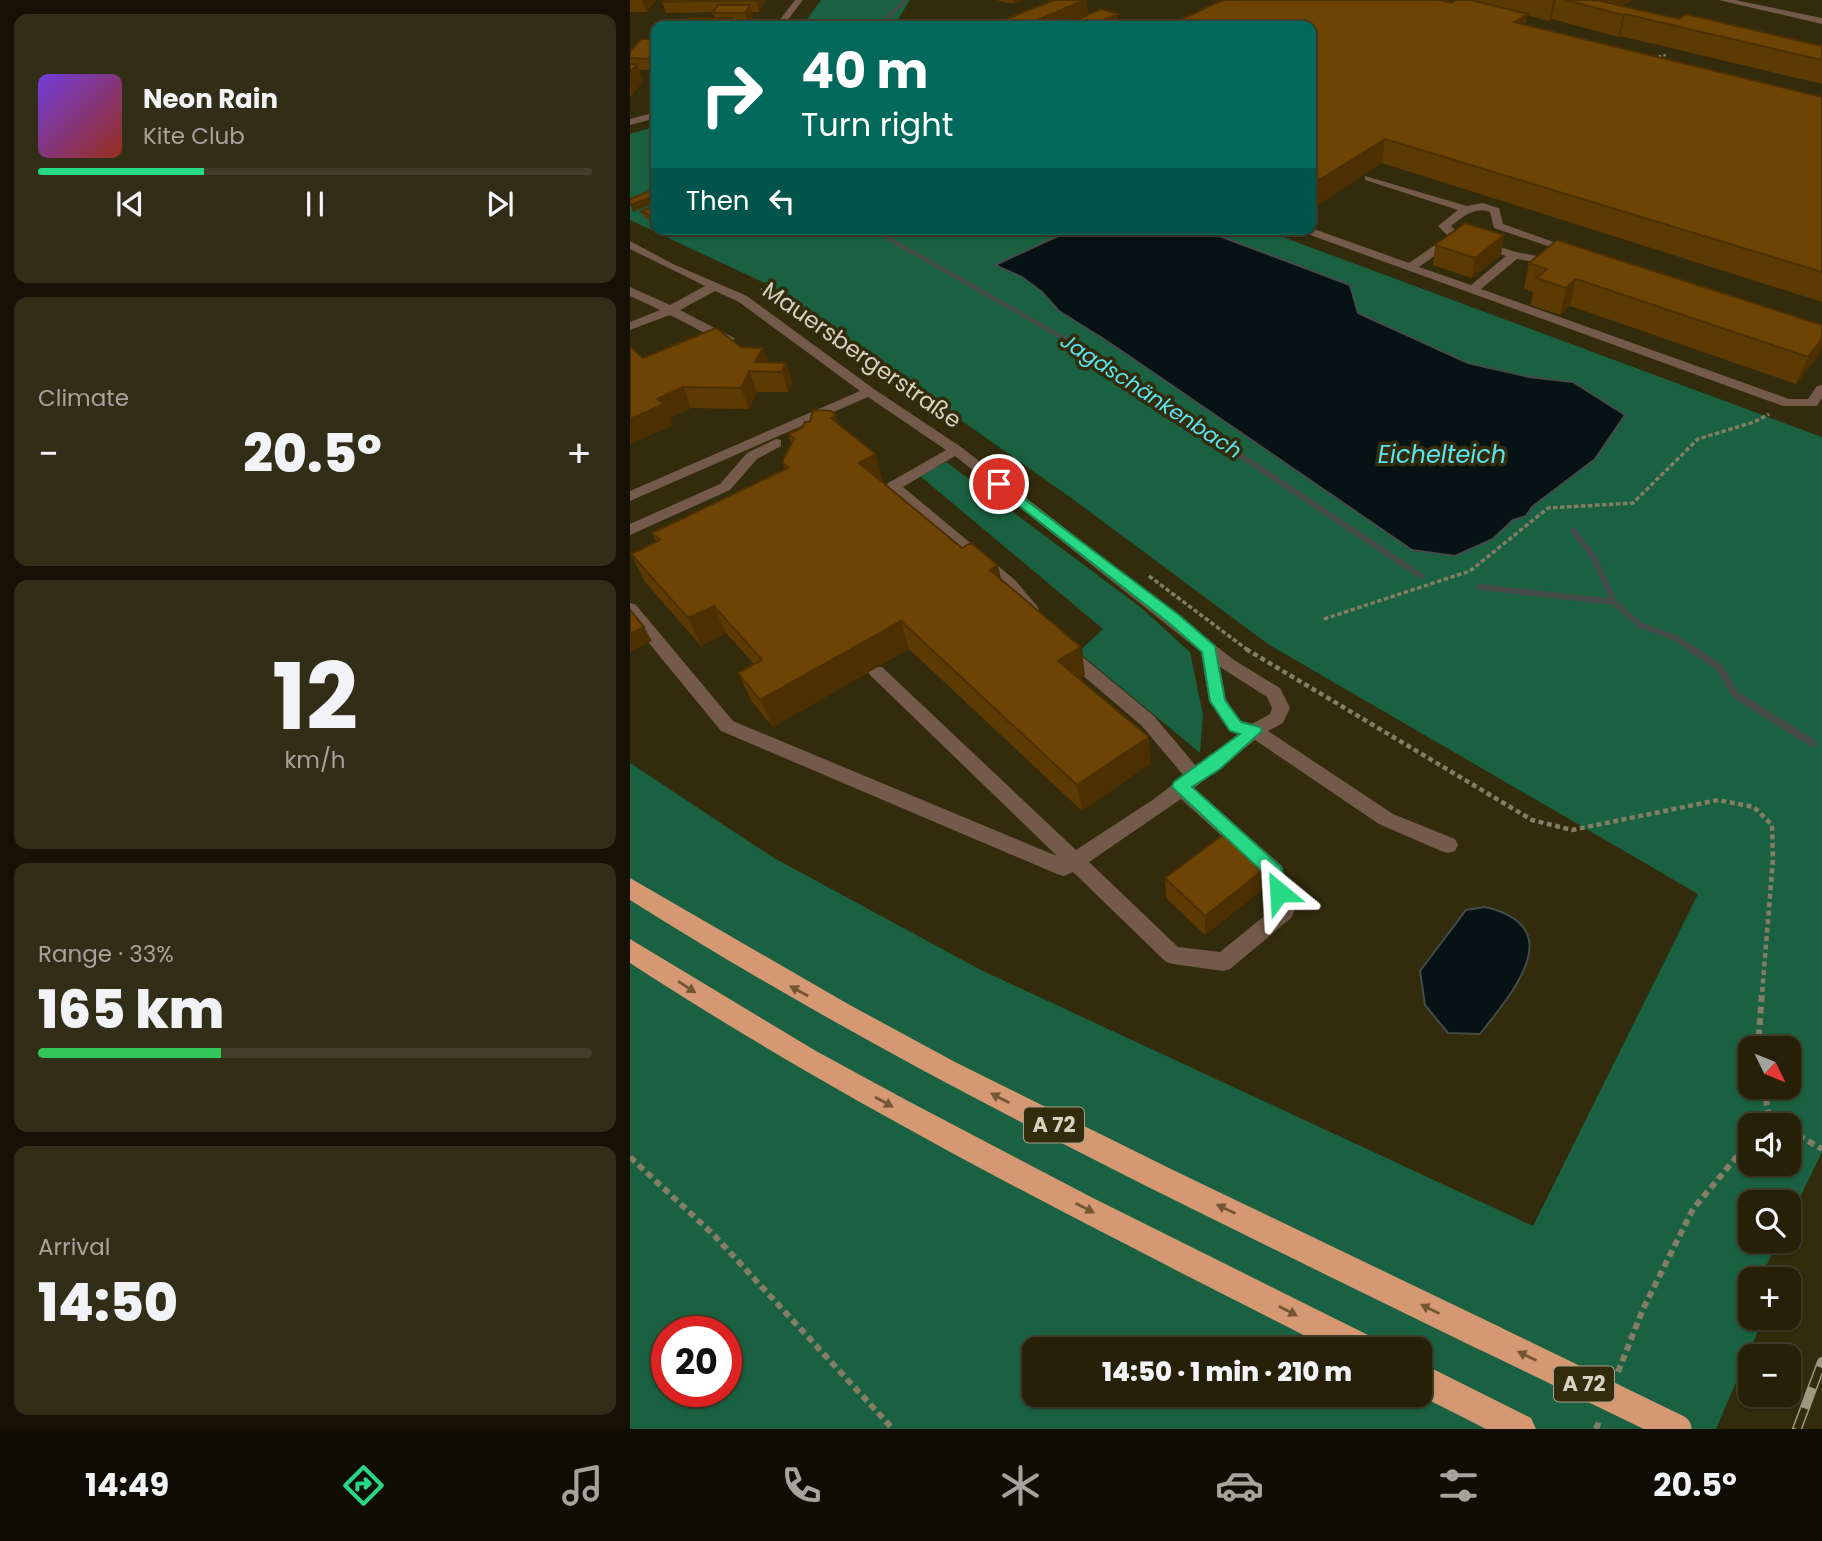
<!DOCTYPE html>
<meta charset="utf-8">
<style>
:root{--surface:#262009;--page:#322d17;--text:#f1f3f6;--muted:#a4a39c;--line:#423e2a;--accent:#27d885}
body{margin:0;font-family:Poppins,sans-serif;background:var(--page);color:var(--text);height:100vh;display:flex;flex-direction:column;font-size:26px;white-space:nowrap}
*{box-sizing:border-box;margin:0}
p{font-size:23px;color:var(--muted)}
.icon{flex:none;width:38px;height:38px;fill:none;stroke:currentColor;stroke-width:2;stroke-linecap:round;stroke-linejoin:round}
.map{position:relative;flex:1;overflow:hidden}
.drawer{display:flex;flex-direction:column;gap:14px;padding:14px;background:#151205;width:630px}
.drawer>*{flex:none}
.guide{position:absolute;left:21px;top:21px;width:665px;height:214px;border-radius:14px;box-shadow:0 2px 5px #0004,0 0 0 2px var(--line);background:#00695c;color:#fff;overflow:hidden}
.needle{width:46px;rotate:133deg}
.fabs{position:absolute;left:1108px;top:1036px;display:grid;gap:14px}
.fabs a{display:grid;place-items:center;width:63px;height:63px;border-radius:14px;background:var(--surface);box-shadow:0 2px 5px #0004,0 0 0 2px var(--line);font-size:35px}
.speed{position:absolute;left:21px;top:1316px;display:flex;gap:14px;font-size:35px;font-weight:700;text-align:center}
.speed>*{display:grid;place-content:center;width:91px;height:91px;border-radius:50%;background:var(--surface);box-shadow:0 2px 5px #0004,0 0 0 2px var(--line);line-height:1}
.speed .limit{border:10px solid #d22;background:#fff;color:#111}
.pin{position:absolute;display:grid;place-items:center;width:60px;height:60px;color:#fff;margin:-30px;border:4px solid #fff;border-radius:50%;box-shadow:0 2px 7px #0007}
.me{position:absolute;width:77px;margin:-38px;rotate:333deg;stroke-linejoin:round;filter:drop-shadow(0 0 5px #0008)}
.turn{display:flex;align-items:center;gap:24px;height:147px;padding:0 35px;font-size:32px}
.turn .icon{width:91px;height:91px;stroke-width:2.5}
.turn b{display:block;font-size:49px;line-height:60px}
.then{display:flex;align-items:center;height:66px;padding:0 35px;background:#0003;gap:14px;font-size:26px}
.big{font-size:52px;font-weight:800;line-height:1.1}
.drawer .card{flex:1;display:flex;flex-direction:column;justify-content:center;gap:10px;min-width:0;padding:0 24px;border-radius:14px;background:var(--page)}
.drawer .dial{align-items:center;gap:0}
.dial b{font-size:91px;line-height:1}
.song{display:flex;align-items:center;gap:21px}
.cover{width:84px;height:84px;border-radius:10px;background:linear-gradient(135deg,hsl(260 70% 55%),hsl(10 70% 35%))}
.played{height:7px;border-radius:4px;background:linear-gradient(90deg,var(--accent) 30%,var(--line) 30%)}
.keys{display:flex;justify-content:space-around;direction:ltr}
.heat{display:flex;justify-content:space-between;align-items:center;font-size:38px;direction:ltr}
.charge{height:10px;border-radius:5px;background:linear-gradient(90deg,#34c759 33%,var(--line) 0)}
.trip{position:absolute;left:392px;top:1337px;width:410px;height:70px;border-radius:14px;background:var(--surface);box-shadow:0 2px 5px #0004,0 0 0 2px var(--line);font-weight:800;line-height:70px;text-align:center}
.dock{display:flex;height:112px;justify-content:space-around;align-items:center;background:#0f0d04;color:var(--muted)}
.dock .icon{width:49px;height:49px}
.dock .active{color:var(--accent)}
.dock b{font-size:32px;color:var(--text)}
main{display:flex;flex:1;min-height:0}
.map>svg:first-child{display:block}
.green{fill:#196140;fill-rule:evenodd}
.water{fill:#061214;stroke:#444b48;stroke-width:2}
.lines{fill:none;stroke-linecap:round;stroke-linejoin:round}
.stream-far3{stroke:#444b48;stroke-width:3.5}
.stream-far2{stroke:#444b48;stroke-width:4.5}
.stream-far1{stroke:#444b48;stroke-width:6}
.stream{stroke:#444b48;stroke-width:8}
.path-far3{stroke:#837d65;stroke-width:2.5;stroke-dasharray:2.5 2;stroke-linecap:butt}
.path-far2{stroke:#837d65;stroke-width:3.5;stroke-dasharray:4.5 2.5;stroke-linecap:butt}
.path-far1{stroke:#837d65;stroke-width:4.5;stroke-dasharray:5 3.5;stroke-linecap:butt}
.path{stroke:#837d65;stroke-width:6;stroke-dasharray:7 4.5;stroke-linecap:butt}
.minor{fill:#735a4b;fill-rule:evenodd}
.highway{fill:#d59873;fill-rule:evenodd}
.rail-casing{stroke:#9f9983;stroke-width:10}
.rail{stroke:#322b0c;stroke-width:7;stroke-dasharray:22;stroke-linecap:butt}
.highway-bridge{stroke:#d59873;stroke-width:29}
.wall{fill:#5e3a03}
.shaded-wall{fill:#4c3002}
.building{fill:#6d4403;stroke:#4c3002;stroke-width:2}
.oneway{fill:#735735}
.route{fill:#27d885;stroke:#198c56;stroke-width:2}
.labels{text-anchor:middle;stroke-width:7;stroke-linejoin:round;paint-order:stroke}
.far-water-label{font-size:21px;font-style:italic;fill:#59e4f2;stroke:#322b0c}
.shield{fill:#322b0c;stroke:#a59f8a;stroke-width:2}
.shield-label{font-size:21px;font-weight:bold;fill:#d6d1c0}
.street-label{font-size:23px;fill:#d6d1c0;stroke:#322b0c}
.water-label{font-size:24px;font-style:italic;fill:#59e4f2;stroke:#322b0c}
</style>
<main>
<section class="drawer">
<div class="card">
<div class="song"><i class="cover"></i><div><b>Neon Rain</b><p>Kite Club</p></div></div>
<div class="played"></div>
<div class="keys"><svg class="icon" aria-label="previous" viewBox="0 0 24 24"><path d="M18 5L8 12l10 7zM5 5v14"/></svg><svg class="icon" aria-label="pause" viewBox="0 0 24 24"><path d="M8 5v14M16 5v14"/></svg><svg class="icon" aria-label="next" viewBox="0 0 24 24"><path d="M6 5l10 7-10 7zM19 5v14"/></svg></div>
</div>
<div class="card"><p>Climate</p>
<div class="heat"><a>−</a><b class="big">20.5°</b><a>+</a></div>
</div>
<div class="card dial"><b>12</b><p>km/h</p></div>
<div class="card"><p>Range · 33%</p><b class="big">165 km</b><div class="charge"></div></div>
<div class="card"><p>Arrival</p><b class="big">14:50</b></div>
</section>
<div class="map">
<svg width="1192" height="1429" viewBox="0 0 1192 1429">
<rect width="100%" height="100%" fill="#322b0c"/>
<path class="green" d="M191 0H280L264 26H172Z
M26 126V145L21 150 26 151V229H341L351 233 359 229H461L428 236 366 265 391 277 412 292 429 311 477 341 782 550 863 539 883 519 896 516 902 507 943 382 899 377 838 363 728 313 584 234 560 229H631L1192 437V1152L1159 1220 1158 1202H1120V1241H1148L1130 1279H1120V1318H1132V1322L1086 1429H0V763L144 858 351 970 903 1226 1068 894 638 644 444 500 141 286 0 220V134ZM1120 1048H1158V1087H1120ZM1120 1125H1158V1164H1120ZM37 1332H96V1391H37ZM404 1349H789V1395H404Z
M316 462 509 606 560 652 573 715 570 753 453 656 452 649 473 629 290 476Z"/>
<path class="water" d="M461 229H560L584 234 720 285 728 313 838 363 899 377 943 382 995 415 965 459 902 507 896 516 883 520 863 539 825 556 782 550 477 341 429 311 412 292 392 277 365 265 428 236Z
M855 907C940 927 883 992 850 1034L818 1033 795 1005 790 971 836 910Z"/>
<g class="lines">
<path class="stream-far3" d="M248 26 276 0"/>
<path class="stream-far2" d="M242 229 444 344 499 381"/>
<path class="stream-far1" d="M496 379 791 576
M944 531 963 556 984 602 1010 625 1046 638 1065 651
M850 587 984 602"/>
<path class="stream" d="M1062 649 1089 667 1106 695 1182 743"/>
<path class="path-far3" d="M1020 58 1036 55
M131 289 175 320"/>
<path class="path-far2" d="M519 576 619 651
M694 619 840 571 918 508 1003 503 1068 439 1124 422 1139 414"/>
<path class="path-far1" d="M616 649 902 820 942 830 1088 800 1124 807 1142 825 1143 859 1132 994"/>
<path class="path" d="M1128 1048 1132 992
M1134 1087 1139 1118 1151 1125
M1133 1125 1139 1118
M1158 1130 1192 1149
M0 1157 84 1235 263 1429
M988 1372 1013 1309 1063 1209 1120 1141
M966 1429 970 1419"/>
<path class="minor" d="M165 0H173L153 26H145Z
M1089 0H1105L1192 18V24Z
M26 112V118L0 125V119Z
M735 176 837 206 852 203 869 208 873 224 949 251 939 253 864 228 860 212C843 207 834 216 821 226L831 236 829 238 789 267 841 285 876 256 847 246 845 244 851 241 886 252 933 261V265L929 266 887 259 851 289 1159 399H1178L1187 386 1192 385V398L1187 406H1153L669 231 668 229 681 228 779 263 818 236 808 226 828 210 735 180Z
M0 241 43 264 117 296 244 389 331 447 604 660 650 688 660 708 653 723 638 731 763 814 825 839 828 845 825 851 818 853 811 851 749 824 625 740 564 788 652 866 664 912 661 918 600 969 593 971 543 964 536 962 443 872 434 876 427 874 91 731 0 620V603L6 605 103 721 427 856 240 675 238 671 240 667H252L446 850 524 799 554 776 512 726 431 657 429 653 431 649H443L524 716 566 766 608 734 599 731 579 701 571 652 325 456 273 487 385 580 407 606 409 610 407 614H395L373 588 258 489 256 486 258 483 316 450 238 397 0 501V491L230 391 109 302 85 291 50 310 104 338V344H96L40 315 0 330V322L30 310 0 296V287L40 305 75 286 0 249ZM590 667 637 697 642 708 640 714 622 724 611 721 596 700ZM551 799 636 876 643 909 590 952 548 947 459 862Z
M146 439 151 440V446L127 459 100 490 0 535V524L90 484 117 453Z"/>
<path class="highway" d="M0 878 218 1004 325 1062 543 1170 872 1328 876 1339 872 1350 861 1354 850 1350C562 1209 272 1072 0 900Z
M0 939 186 1051 278 1101 463 1198 744 1338 748 1349H701C463 1228 224 1109 0 963Z
M789 1362 901 1418 906 1429H856L789 1395Z"/>
<defs>
<path id="rail" d="M1167 1429 1192 1362"/>
</defs>
<use href="#rail" class="rail-casing"/>
<use href="#rail" class="rail"/>
<path class="highway-bridge" d="M861 1339 1047 1429"/>
</g>
<path class="wall" d="M0 0H26L16 12H0Z
M136 0 129 12H122L123 16 118 24H104V26H53V25L84 18V12L36 13 32 2Z
M366 0H394L383 4Z
M826 0H1002L992 6 1049 19 1192 46V84L990 36 988 37 922 19 919 21 897 15 896 25 1192 97V302L752 163 681 26 822 3Z
M26 39V65L22 70H9L13 81 0 97V52Z
M26 205 21 221 14 217 11 211Z
M805 245 871 255 842 278 803 265Z
M899 263 1189 355 1166 384 940 306 930 315 901 305 903 292 894 289Z
M0 346 13 358 111 347 133 348 138 363H156L163 384 158 392H127L119 409 61 408 40 418 43 425 0 444Z
M209 424 253 482H252L451 647 455 675 449 678 521 763 452 811 279 649 143 727 121 700 108 673 124 664 96 633 71 646 15 582 1 554 26 542 22 533 155 470 152 462 161 444 158 434 172 428Z
M638 866 637 886 575 935 536 898 535 878Z"/>
<path class="shaded-wall" d="M12 0H26L16 12Z
M126 0H136L129 12 126 1Z
M383 0H394L383 4Z
M455 0H457L458 16 434 26H393Z
M923 0H926L922 19 919 21Z
M986 0H1002L991 7H975Z
M120 5 123 16 118 24 115 13Z
M488 14 489 25 487 26H460Z
M898 14 894 36 884 22Z
M995 14 990 36 988 37 993 15Z
M102 18 104 26H98L97 25Z
M26 49V65L22 70 18 59Z
M7 64 13 81 1 97 0 72Z
M755 139 752 163 681 210V185Z
M26 195V202L3 212 1 205Z
M26 212V219L21 221 19 215Z
M874 235 871 255 842 278 845 258Z
M946 279 940 306 930 315 936 288Z
M1192 339V347L1189 355 1166 384 1178 357Z
M133 348 140 368 125 362Z
M156 363 163 384 158 392 152 372Z
M119 371 127 392 119 409 111 388Z
M53 387 61 408 40 418 43 425 0 444V419L27 399Z
M206 415 214 443 201 418Z
M246 454 253 482 237 490 229 463Z
M368 565 374 592 360 570Z
M84 606 96 633 71 646 58 618Z
M271 621 279 649 143 727 130 700Z
M14 627 22 641 0 652V634Z
M451 647 455 675 432 688 428 661Z
M519 737 521 763 452 811 447 785Z
M638 866 637 886 575 935V916Z"/>
<path class="building" d="M34 0H126L32 2Z
M424 0H455L393 26H394H359Z
M593 0H810L822 3 826 0H841L898 14 884 22 1192 97V272L755 139 681 185V26H536Z
M935 0H966L1049 19 1056 14 1192 46V60L995 14 993 15Z
M966 0H986L981 3Z
M88 5H120L115 13H83Z
M471 9 488 14 460 26H440L435 25Z
M58 18H102L97 25H53Z
M425 23 437 26H416Z
M11 39H26V49L18 59 0 58V52Z
M0 64H7L0 72Z
M20 191 26 194V195L0 205V199Z
M26 205V212L19 215 11 211Z
M835 223 874 235 845 258 805 245Z
M927 240 1192 325V339L1178 357 946 279 936 288 906 278 917 269 899 263Z
M86 328 111 347 133 348 125 362 156 363 152 372 119 371 111 388 53 387 27 399 34 404 0 419V346L13 358Z
M183 410 201 411 206 415 201 418 246 454 229 463 332 548 341 543 368 565 360 570 451 647 428 661 519 737 447 785 271 621 130 700 108 673 132 660 84 606 58 618 1 554 30 540 22 533 158 468 152 462 164 439 158 434 172 428 175 422H180Z
M0 610 14 627 0 634Z
M598 831 638 866 575 916 535 878Z"/>
<defs><path id="oneway-solid" d="M-6-.8H1V-3.2L6.5 0L1 3.2V.8H-6Z" transform="scale(1.75)"/></defs>
<g class="oneway">
<use href="#oneway-solid" transform="translate(57 987) rotate(33)"/>
<use href="#oneway-solid" transform="translate(169 991) rotate(-151)"/>
<use href="#oneway-solid" transform="translate(370 1098) rotate(-153)"/>
<use href="#oneway-solid" transform="translate(254 1102) rotate(29)"/>
<use href="#oneway-solid" transform="translate(455 1208) rotate(27)"/>
<use href="#oneway-solid" transform="translate(596 1209) rotate(-154)"/>
<use href="#oneway-solid" transform="translate(800 1309) rotate(-154)"/>
<use href="#oneway-solid" transform="translate(658 1311) rotate(27)"/>
<use href="#oneway-solid" transform="translate(897 1356) rotate(-154)"/>
</g>
<path class="route" d="M369 480 549 615 585 646 595 700 611 722 630 727 632 731 590 769 562 787 651 867 658 892 656 898 649 900 643 898 637 876 542 787 544 782 610 734 600 731 580 701 572 652 539 623 365 487 363 484Z"/>
<g class="labels">
<g class="far-water-label">
<text transform="translate(521 396) rotate(33)" y="7">Jagdschänkenbach</text>
</g>
<g class="shield">
<rect x="394" y="1107.5" width="60" height="35" rx="5"/>
<rect x="924" y="1366.5" width="60" height="35" rx="5"/>
</g>
<g class="shield-label">
<text x="424" y="1132">A 72</text>
<text x="954" y="1391">A 72</text>
</g>
<g class="street-label">
<text transform="translate(232 355) rotate(35)" y="8">Mauersbergerstraße</text>
</g>
<g class="water-label">
<text x="812" y="463">Eichelteich</text>
</g>
</g>
</svg>
<div class="fabs">
<a><svg class="needle" viewBox="-14 -14 28 28"><path d="M0-13l5 13h-10z" fill="#e53935"/><path d="M0 13l5-13h-10z" fill="#a4a39c"/></svg></a>
<a><svg class="icon" aria-label="sound" viewBox="0 0 24 24"><path d="M4 9h4l5-4v14l-5-4H4zM17 9q2 3 0 6"/></svg></a>
<a><svg class="icon" aria-label="search" viewBox="0 0 24 24"><circle cx="10" cy="10" r="6"/><path d="M15 15l6 6"/></svg></a>
<a>+</a>
<a>−</a>
</div>
<div class="speed"><div class="limit">20</div></div>
<div class="pin" style="left:369px;top:484px;background:#d93025"><svg class="icon" aria-label="arrive" viewBox="0 0 24 24"><path d="M6 21V4h12l-3 4 3 4H6"/></svg></div>
<svg class="me" style="left:649px;top:892px" viewBox="-20 -20 40 40"><path d="M0-17L14 15 0 8-14 15z" fill="#27d885" stroke="#fff" stroke-width="4"/></svg>
<div class="trip">14:50 · 1 min · 210 m</div>
<div class="guide">
<div class="turn"><svg class="icon" aria-label="right" viewBox="0 0 24 24"><path d="M7 20v-9h11M14 6l5 5-5 5"/></svg><div><b>40 m</b>Turn right</div></div>
<div class="then">Then<svg class="icon" aria-label="left" viewBox="0 0 24 24"><path d="M17 20v-9H6M10 6l-5 5 5 5"/></svg></div>
</div>
</div>
</main>
<nav class="dock">
<b>14:49</b>
<svg class="icon active" aria-label="directions" viewBox="0 0 24 24"><path d="M12 3l9 9-9 9-9-9zM9 14v-3h6M13 9l2 2-2 2"/></svg>
<svg class="icon" aria-label="music" viewBox="0 0 24 24"><path d="M9 18V5l10-2v13"/><circle cx="6" cy="18" r="3"/><circle cx="16" cy="16" r="3"/></svg>
<svg class="icon" aria-label="phone" viewBox="0 0 24 24"><path d="M5 4h4l2 5-3 2q2 4 5 5l2-3 5 2v4C11 20 4 13 5 4z"/></svg>
<svg class="icon" aria-label="climate" viewBox="0 0 24 24"><path d="M12 3v18M4 7l16 10M4 17L20 7"/></svg>
<svg class="icon" aria-label="car" viewBox="0 0 24 24"><path d="M5 17H2v-5l4-1 3-4h7l3 4 3 1v5h-3M9 17h6M6 11h13"/><circle cx="7" cy="17" r="2"/><circle cx="17" cy="17" r="2"/></svg>
<svg class="icon" aria-label="filters" viewBox="0 0 24 24"><path d="M4 7h16M4 17h16"/><circle cx="9" cy="7" r="2"/><circle cx="15" cy="17" r="2"/></svg>
<b>20.5°</b>
</nav>
